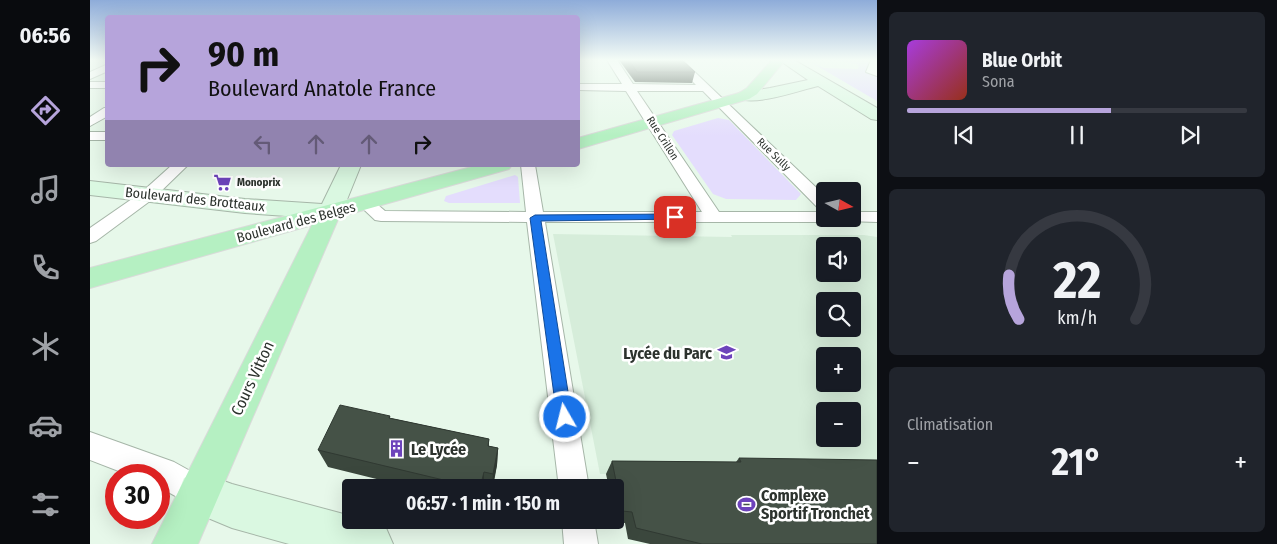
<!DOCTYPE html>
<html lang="fr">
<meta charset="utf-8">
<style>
:root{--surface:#171b24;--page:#20242c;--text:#f1f3f6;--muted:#9ea1a6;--line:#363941;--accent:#b6a4db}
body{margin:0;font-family:"Fira Sans Condensed",sans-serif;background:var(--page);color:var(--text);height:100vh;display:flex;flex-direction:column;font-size:19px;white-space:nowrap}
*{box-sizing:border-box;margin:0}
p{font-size:16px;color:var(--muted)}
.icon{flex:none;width:28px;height:28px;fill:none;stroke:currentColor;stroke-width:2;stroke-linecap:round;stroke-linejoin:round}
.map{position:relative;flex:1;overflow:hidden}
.details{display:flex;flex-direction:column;gap:12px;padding:12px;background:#0d0f14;width:400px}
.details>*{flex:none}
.hud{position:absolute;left:15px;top:15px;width:475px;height:152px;border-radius:5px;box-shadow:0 5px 20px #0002;background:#b6a4db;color:#111;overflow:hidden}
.needle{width:32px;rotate:98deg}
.tools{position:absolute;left:726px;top:182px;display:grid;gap:10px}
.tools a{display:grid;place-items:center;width:45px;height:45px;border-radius:5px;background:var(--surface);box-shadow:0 5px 20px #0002;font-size:25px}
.speed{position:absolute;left:15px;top:464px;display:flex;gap:10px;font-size:25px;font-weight:700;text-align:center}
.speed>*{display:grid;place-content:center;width:65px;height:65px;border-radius:50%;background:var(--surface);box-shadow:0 5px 20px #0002;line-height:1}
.speed .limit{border:8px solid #d22;background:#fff;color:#111}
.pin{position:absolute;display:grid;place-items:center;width:42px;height:42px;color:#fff;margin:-21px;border-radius:10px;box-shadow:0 2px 8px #0006}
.me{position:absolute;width:55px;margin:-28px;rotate:352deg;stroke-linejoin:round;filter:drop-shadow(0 0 4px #0008)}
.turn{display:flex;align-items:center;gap:18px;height:105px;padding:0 20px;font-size:22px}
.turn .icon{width:65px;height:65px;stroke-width:2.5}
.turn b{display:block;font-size:35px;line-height:42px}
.lanes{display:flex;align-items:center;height:48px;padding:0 20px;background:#0003;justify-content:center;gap:25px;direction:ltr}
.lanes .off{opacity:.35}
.big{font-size:38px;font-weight:700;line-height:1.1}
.details .card{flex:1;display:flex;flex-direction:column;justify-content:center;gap:8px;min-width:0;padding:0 18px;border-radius:8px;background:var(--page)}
.details .dial{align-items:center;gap:0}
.dial svg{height:130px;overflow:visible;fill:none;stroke:var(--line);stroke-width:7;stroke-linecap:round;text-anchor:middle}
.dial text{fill:var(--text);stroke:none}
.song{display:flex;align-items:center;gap:15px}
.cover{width:60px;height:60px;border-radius:8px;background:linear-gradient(135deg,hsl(280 70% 55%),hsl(10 70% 35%))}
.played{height:5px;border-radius:2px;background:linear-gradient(90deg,var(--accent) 60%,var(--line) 60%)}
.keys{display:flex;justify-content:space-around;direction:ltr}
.heat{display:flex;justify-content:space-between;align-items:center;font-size:28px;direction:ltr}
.trip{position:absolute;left:252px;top:479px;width:282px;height:50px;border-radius:5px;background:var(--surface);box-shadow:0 5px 20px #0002;font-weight:700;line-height:50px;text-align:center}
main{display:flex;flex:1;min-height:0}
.dock{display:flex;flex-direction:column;width:90px;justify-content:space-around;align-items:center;background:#090b0e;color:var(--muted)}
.dock .icon{width:35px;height:35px}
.dock .current{color:var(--accent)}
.dock b{font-size:22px;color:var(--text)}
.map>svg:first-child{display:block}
.built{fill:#d6edda;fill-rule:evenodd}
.green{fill:#e4ddfd}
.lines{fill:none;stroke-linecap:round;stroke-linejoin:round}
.street-casing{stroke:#a6b6a8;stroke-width:2}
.secondary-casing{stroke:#a6b6a8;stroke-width:2}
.primary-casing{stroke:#d9dad9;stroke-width:2}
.street{fill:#fff;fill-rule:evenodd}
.secondary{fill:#daf8e1;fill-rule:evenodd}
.primary{fill:#b5f0c2;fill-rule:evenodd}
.wall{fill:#3b473d}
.shaded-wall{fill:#303932}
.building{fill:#455247;stroke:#303932}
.route{fill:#1a73e8;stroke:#114b97}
.labels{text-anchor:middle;stroke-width:5;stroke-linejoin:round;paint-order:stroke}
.far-street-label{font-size:11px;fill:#2c322d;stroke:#fff}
.far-poi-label{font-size:11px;font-weight:bold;fill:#2c322d;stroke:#fff;text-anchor:start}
.street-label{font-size:14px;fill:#2c322d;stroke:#fff}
.near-poi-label{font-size:16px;font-weight:bold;fill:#2c322d;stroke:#fff;text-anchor:start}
.near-street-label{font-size:16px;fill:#2c322d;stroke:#fff}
</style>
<main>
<nav class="dock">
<b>06:56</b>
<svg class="icon current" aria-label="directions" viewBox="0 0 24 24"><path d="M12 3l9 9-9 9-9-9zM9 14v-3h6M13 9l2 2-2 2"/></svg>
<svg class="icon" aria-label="music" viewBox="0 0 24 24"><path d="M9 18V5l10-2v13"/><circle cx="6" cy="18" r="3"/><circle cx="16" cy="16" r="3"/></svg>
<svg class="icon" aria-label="phone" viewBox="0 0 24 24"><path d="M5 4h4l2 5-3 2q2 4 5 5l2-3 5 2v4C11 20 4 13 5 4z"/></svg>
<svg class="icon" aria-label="climate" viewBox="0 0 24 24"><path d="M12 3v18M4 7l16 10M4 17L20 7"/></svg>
<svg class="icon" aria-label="car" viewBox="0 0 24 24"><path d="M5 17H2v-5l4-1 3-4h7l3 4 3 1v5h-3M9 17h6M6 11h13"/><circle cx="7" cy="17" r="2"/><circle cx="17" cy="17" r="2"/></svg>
<svg class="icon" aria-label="filters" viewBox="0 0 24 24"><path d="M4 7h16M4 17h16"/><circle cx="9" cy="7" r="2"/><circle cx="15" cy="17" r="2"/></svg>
</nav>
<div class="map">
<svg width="787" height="544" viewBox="0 0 787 544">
<rect width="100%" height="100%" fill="#e7f8ea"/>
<path class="built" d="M463 234 642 237 641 235H774L787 237V475L510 474ZM735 246H762V274H735ZM735 301H762V329H735ZM735 356H762V384H735ZM735 411H762V439H735Z"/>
<path class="green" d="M717 60 734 68 768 69 769 66 766 64 743 60H787V101Z
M628 118 639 120 711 194 706 200 636 199 623 194 582 135 584 131Z
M425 175 428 177 430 203H359L354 201 356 196Z"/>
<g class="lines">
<defs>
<path id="street" d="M517 60H527L543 84 606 85 582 60H592L735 196V210L729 209 613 91H547L629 212H735V219H742L735 222H455L499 488H469L437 222 291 221 285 220 267 203 269 199H281L295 211 436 212 431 165H445L453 212H612L536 91 488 90V84H532Z
M781 60H787V76L776 72Z
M18 64V71L0 79V72Z
M0 82H18V88H0Z
M14 108H18V116L0 126V117Z
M0 132H18V140H0Z
M82 165H98L64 198 6 241 0 243V228L52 192Z
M762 212H787V222L756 221 755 219H762Z
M0 432 84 462 120 482 125 493 120 504 109 509 69 487V475H39L0 460Z
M472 520H504L508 544H474Z"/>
<path id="secondary" d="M689 60H704L787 108V120L781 119 728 86C707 91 670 105 649 99L646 96 649 93 680 88 718 80Z
M251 165H271L252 212 248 217 240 219 155 213 0 195V181L155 199 232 204Z
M109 472 142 484 261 516V520H277L296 528 303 544H199L142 528 94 508 88 493 94 478Z"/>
<path id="primary" d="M682 60H695L667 94 659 99 488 149V138L649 93 657 88Z
M389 165H422L419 169 249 217 108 544H62L222 225 0 288V268Z"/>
</defs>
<use href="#street" class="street-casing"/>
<use href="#secondary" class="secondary-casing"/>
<use href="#primary" class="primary-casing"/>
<use href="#street" class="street"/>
<use href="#secondary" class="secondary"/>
<use href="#primary" class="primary"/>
</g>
<path class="wall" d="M529 60H592L605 72 602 83 545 82Z
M300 416V418L399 439V446L408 448 407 465 403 488H323L238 467 228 450Z
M649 458 787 544H560L538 539 535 523 525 522V520H526V488H519L516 474 522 461 646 462Z"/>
<path class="shaded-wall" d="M408 448 407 465 402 488 403 474Z
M394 472V488H390Z"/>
<path class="building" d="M539 60H592L605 72H547Z
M250 405 300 416 299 418 399 439 398 446 408 448 403 474 394 472 390 488H387L228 450Z
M649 458 787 460V544H612L546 528 542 512 532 511 522 461 651 462Z"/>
<linearGradient id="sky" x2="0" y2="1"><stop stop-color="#8eacd9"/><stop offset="0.44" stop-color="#f4fcf6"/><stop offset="1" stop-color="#f4fcf6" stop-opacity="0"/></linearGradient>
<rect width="787" height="136" fill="url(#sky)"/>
<path class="route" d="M585 214 590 217 589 219 451 221 482 417 480 422 475 424 469 422 467 417 440 218 445 215Z"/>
<defs>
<symbol id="supermarket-bare" viewBox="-9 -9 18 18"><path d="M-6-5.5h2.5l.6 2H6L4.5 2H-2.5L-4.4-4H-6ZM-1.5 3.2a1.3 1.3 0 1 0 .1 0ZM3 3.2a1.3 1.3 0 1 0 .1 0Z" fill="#6d43bb" stroke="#fff" stroke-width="2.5" paint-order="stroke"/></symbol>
<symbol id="school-bare" viewBox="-9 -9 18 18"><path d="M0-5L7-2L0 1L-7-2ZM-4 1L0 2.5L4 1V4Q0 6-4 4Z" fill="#6d43bb" stroke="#fff" stroke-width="2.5" paint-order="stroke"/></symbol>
<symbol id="building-bare" viewBox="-9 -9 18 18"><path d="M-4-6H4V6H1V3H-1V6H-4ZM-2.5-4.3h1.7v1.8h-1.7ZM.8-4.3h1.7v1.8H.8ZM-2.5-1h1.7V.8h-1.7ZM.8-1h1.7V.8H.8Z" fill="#6d43bb" stroke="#fff" stroke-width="2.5" paint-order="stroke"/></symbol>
<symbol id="stadium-bare" viewBox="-9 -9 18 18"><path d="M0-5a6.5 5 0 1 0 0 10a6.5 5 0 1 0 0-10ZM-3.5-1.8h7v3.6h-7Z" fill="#6d43bb" stroke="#fff" stroke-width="2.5" paint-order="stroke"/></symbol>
</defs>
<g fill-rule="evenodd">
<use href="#supermarket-bare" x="120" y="170" width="25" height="25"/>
<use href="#school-bare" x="624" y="340" width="25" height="25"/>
<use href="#building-bare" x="294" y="436" width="25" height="25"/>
<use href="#stadium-bare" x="644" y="492" width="25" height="25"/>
</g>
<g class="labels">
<g class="far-street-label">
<text transform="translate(573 138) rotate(57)" y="4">Rue Crillon</text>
<text transform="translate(684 154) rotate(44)" y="4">Rue Sully</text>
</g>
<g class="far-poi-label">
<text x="147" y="186">Monoprix</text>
</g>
<g class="street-label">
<text transform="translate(105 199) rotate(6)" y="5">Boulevard des Brotteaux</text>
<text transform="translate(206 222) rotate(-15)" y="5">Boulevard des Belges</text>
</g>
<g class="near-poi-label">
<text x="622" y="359" text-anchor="end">Lycée du Parc</text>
<text x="321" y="455">Le Lycée</text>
<text x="671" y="501">Complexe<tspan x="671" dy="18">Sportif Tronchet</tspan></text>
</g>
<g class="near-street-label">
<text transform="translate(162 378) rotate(-65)" y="6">Cours Vitton</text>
</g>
</g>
</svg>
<div class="tools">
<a><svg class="needle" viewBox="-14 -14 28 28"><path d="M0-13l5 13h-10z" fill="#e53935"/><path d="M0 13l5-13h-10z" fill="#9ea1a6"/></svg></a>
<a><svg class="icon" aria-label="sound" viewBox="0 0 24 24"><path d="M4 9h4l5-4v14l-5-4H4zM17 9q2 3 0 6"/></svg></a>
<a><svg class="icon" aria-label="search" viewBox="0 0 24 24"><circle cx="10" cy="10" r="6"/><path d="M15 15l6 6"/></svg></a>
<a>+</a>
<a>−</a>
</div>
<div class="speed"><div class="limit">30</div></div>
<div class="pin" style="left:585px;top:217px;background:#d93025"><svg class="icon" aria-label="arrive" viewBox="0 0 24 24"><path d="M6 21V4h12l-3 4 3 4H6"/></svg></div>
<svg class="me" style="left:475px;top:417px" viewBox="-20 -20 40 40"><circle r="17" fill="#1a73e8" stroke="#fff" stroke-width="3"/><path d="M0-11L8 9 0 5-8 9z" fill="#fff"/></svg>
<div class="trip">06:57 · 1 min · 150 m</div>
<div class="hud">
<div class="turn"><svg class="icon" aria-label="right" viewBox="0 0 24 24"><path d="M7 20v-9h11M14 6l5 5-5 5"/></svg><div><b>90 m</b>Boulevard Anatole France</div></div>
<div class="lanes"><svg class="icon off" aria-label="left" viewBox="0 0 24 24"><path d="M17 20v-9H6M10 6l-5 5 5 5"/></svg><svg class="icon off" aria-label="ahead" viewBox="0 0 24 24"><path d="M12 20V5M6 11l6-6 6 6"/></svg><svg class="icon off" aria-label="ahead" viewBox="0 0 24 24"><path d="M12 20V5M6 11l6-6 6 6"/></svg><svg class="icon" aria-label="right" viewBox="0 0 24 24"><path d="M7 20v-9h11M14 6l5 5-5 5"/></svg></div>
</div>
</div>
<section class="details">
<div class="card">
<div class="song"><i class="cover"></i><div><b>Blue Orbit</b><p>Sona</p></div></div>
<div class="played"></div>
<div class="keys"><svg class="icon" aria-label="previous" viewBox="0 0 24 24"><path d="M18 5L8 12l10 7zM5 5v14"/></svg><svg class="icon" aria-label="pause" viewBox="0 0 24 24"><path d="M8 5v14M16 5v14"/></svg><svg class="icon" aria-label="next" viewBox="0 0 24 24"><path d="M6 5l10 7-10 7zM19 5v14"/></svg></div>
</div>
<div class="card dial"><svg viewBox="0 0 100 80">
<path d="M14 69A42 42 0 1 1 86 69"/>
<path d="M14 69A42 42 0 0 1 8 42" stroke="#b6a4db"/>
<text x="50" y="56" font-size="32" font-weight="700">22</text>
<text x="50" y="72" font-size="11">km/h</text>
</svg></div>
<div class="card"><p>Climatisation</p>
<div class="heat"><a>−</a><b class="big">21°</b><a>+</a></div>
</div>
</section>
</main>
